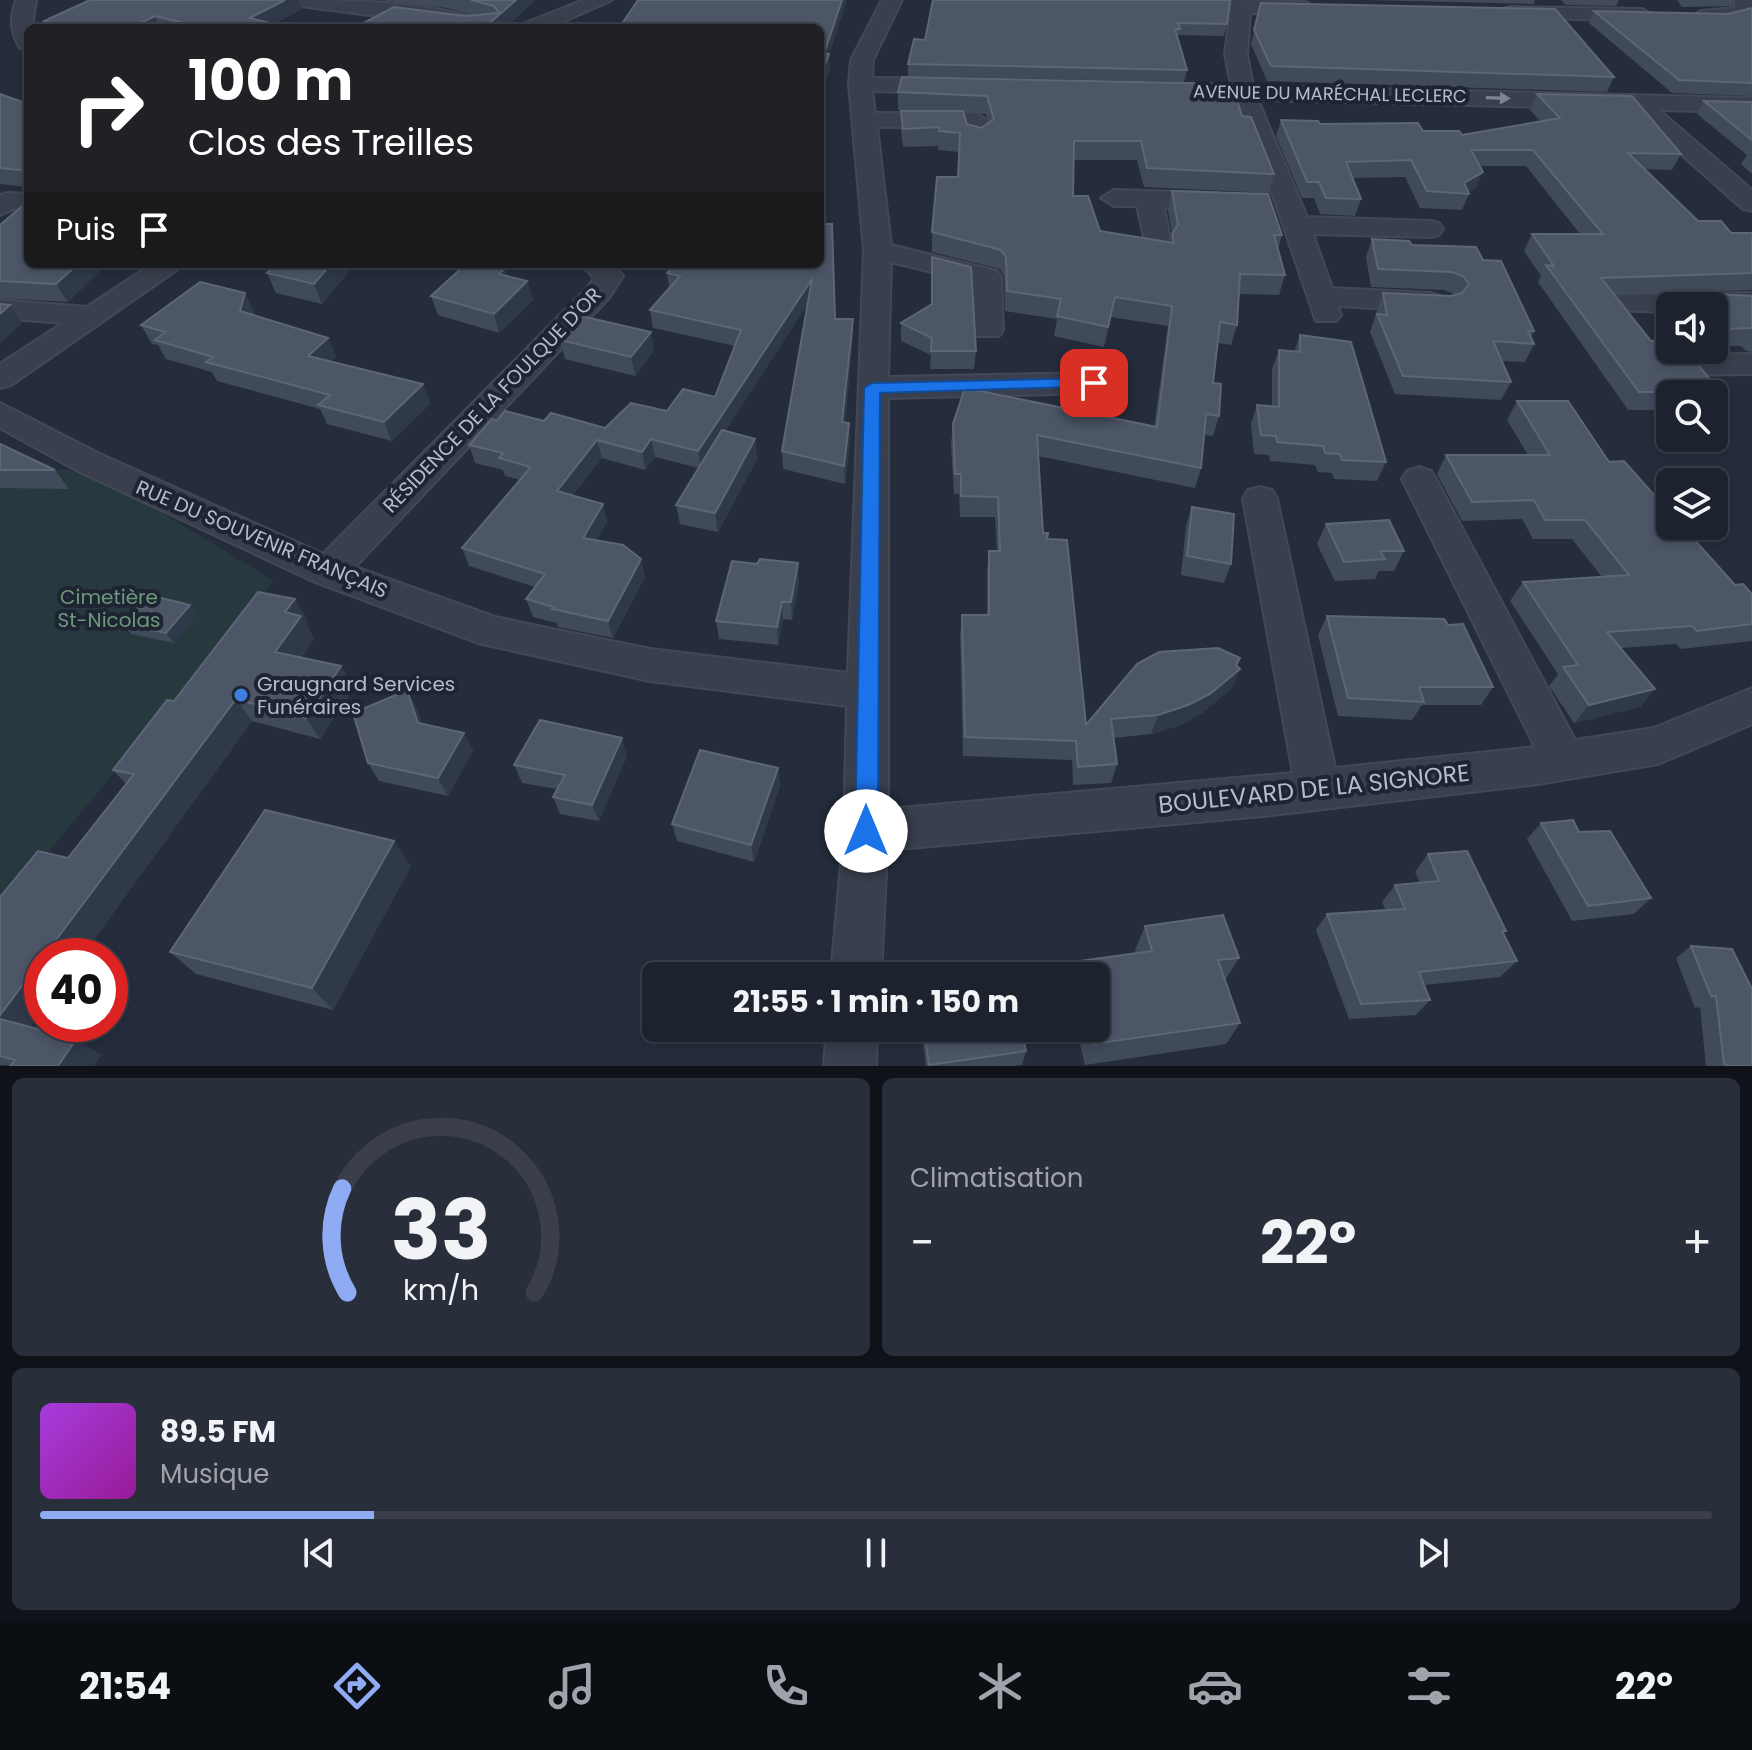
<!DOCTYPE html>
<html lang="fr">
<meta charset="utf-8">
<style>
:root{--surface:#1c222e;--page:#292f3a;--text:#f1f3f6;--muted:#a0a4aa;--line:#3a3f4a;--accent:#8fabf4}
body{margin:0;font-family:Poppins,sans-serif;background:var(--page);color:var(--text);height:100vh;display:flex;flex-direction:column;font-size:30px;white-space:nowrap}
*{box-sizing:border-box;margin:0}
p{font-size:26px;color:var(--muted)}
.icon{flex:none;width:44px;height:44px;fill:none;stroke:currentColor;stroke-width:2;stroke-linecap:round;stroke-linejoin:round}
.map{position:relative;height:1066px;overflow:hidden}
.details{display:flex;flex-direction:column;gap:12px;padding:12px;background:#0f1319;flex:1}
.details>*{flex:none}
.guide{position:absolute;left:24px;top:24px;width:800px;height:244px;border-radius:12px;box-shadow:0 4px 12px #0003,0 0 0 2px var(--line);background:#202124;color:#fff;overflow:hidden}
.fabs{position:absolute;left:1656px;top:292px;display:grid;gap:16px}
.fabs a{display:grid;place-items:center;width:72px;height:72px;border-radius:12px;background:var(--surface);box-shadow:0 4px 12px #0003,0 0 0 2px var(--line);font-size:40px}
.speed{position:absolute;left:24px;top:938px;display:flex;gap:16px;font-size:40px;font-weight:700;text-align:center}
.speed>*{display:grid;place-content:center;width:104px;height:104px;border-radius:50%;background:var(--surface);box-shadow:0 4px 12px #0003,0 0 0 2px var(--line);line-height:1}
.speed .limit{border:12px solid #d22;background:#fff;color:#111}
.pin{position:absolute;display:grid;place-items:center;width:68px;height:68px;color:#fff;margin:-34px;border-radius:16px;box-shadow:0 4px 12px #0006}
.me{position:absolute;width:88px;margin:-44px;rotate:0deg;stroke-linejoin:round;filter:drop-shadow(0 0 6px #0008)}
.turn{display:flex;align-items:center;gap:28px;height:168px;padding:0 32px;font-size:36px}
.turn .icon{width:104px;height:104px;stroke-width:2.5}
.turn b{display:block;font-size:56px;line-height:68px}
.then{display:flex;align-items:center;height:76px;padding:0 32px;background:#0003;gap:16px;font-size:30px}
.big{font-size:60px;font-weight:700;line-height:1.1}
.details .widget{flex:1;display:flex;flex-direction:column;justify-content:center;gap:12px;min-width:0;padding:0 28px;border-radius:12px;background:var(--page)}
.details .dial{align-items:center;gap:0}
.dial svg{height:208px;overflow:visible;fill:none;stroke:var(--line);stroke-width:7;stroke-linecap:round;text-anchor:middle}
.dial text{fill:var(--text);stroke:none}
.song{display:flex;align-items:center;gap:24px}
.cover{width:96px;height:96px;border-radius:12px;background:linear-gradient(135deg,hsl(280 70% 55%),hsl(300 70% 35%))}
.played{height:8px;border-radius:4px;background:linear-gradient(90deg,var(--accent) 20%,var(--line) 20%)}
.keys{display:flex;justify-content:space-around;direction:ltr}
.heat{display:flex;justify-content:space-between;align-items:center;font-size:44px;direction:ltr}
.details .tiles{flex:1;display:grid;gap:12px;grid-template-columns:1fr 1fr}
.widget:last-child{grid-column:span 2}
.trip{position:absolute;left:642px;top:962px;width:468px;height:80px;border-radius:12px;background:var(--surface);box-shadow:0 4px 12px #0003,0 0 0 2px var(--line);font-weight:700;line-height:80px;text-align:center}
.menu{display:flex;height:128px;justify-content:space-around;align-items:center;background:#0b0e12;color:var(--muted)}
.menu .icon{width:56px;height:56px}
.menu .current{color:var(--accent)}
.menu b{font-size:36px;color:var(--text)}
.map>svg:first-child{display:block}
.green{fill:#27393e}
.lines{fill:none;stroke-linecap:round;stroke-linejoin:round}
.minor-casing{stroke:#424856;stroke-width:4}
.minor{fill:#393f4d;fill-rule:evenodd}
.wall{fill:#404a5b;fill-rule:evenodd}
.shaded-wall{fill:#30394a}
.building{fill:#4c5667;stroke:#5d6676;stroke-width:2}
.oneway{fill:#7d8391}
.route{fill:#1a73e8;stroke:#114b97;stroke-width:2}
.shop-dot{fill:#3f7fe0;stroke:#1e2432;stroke-width:3}
.labels{text-anchor:middle;stroke-width:8;stroke-linejoin:round;paint-order:stroke}
.far-street-label{font-size:18px;fill:#b5bbc8;stroke:#1e2432}
.street-label{font-size:20px;fill:#b5bbc8;stroke:#1e2432}
.park-label{font-size:20px;fill:#6d987b;stroke:#1e2432}
.poi-label{font-size:20px;fill:#b5bbc8;stroke:#1e2432;text-anchor:start}
.near-street-label{font-size:24px;fill:#b5bbc8;stroke:#1e2432}
</style>
<div class="map">
<svg width="1752" height="1066" viewBox="0 0 1752 1066">
<rect width="100%" height="100%" fill="#252d3d"/>
<path class="green" d="M0 470H69L133 495 274 581 0 910Z"/>
<g class="lines">
<defs>
<path id="minor" d="M16 0H36L32 28H28V49L20 48C10 31 10 18 16 0Z
M290 0C358 0 432 2 497 24L500 28H470L300 6Z
M584 0H612L549 28H520L523 24Z
M882 0H902L873 60 872 78 950 79 961 86 950 93 872 91 875 113H975L987 120 990 137 978 144 969 142 964 127H877L891 245 997 271 1001 277 1003 330 999 336H977L973 330V282L891 262 888 377 1094 373 1105 376 1110 383 1105 390 1094 393 888 398V809L1293 773 1243 499 1248 490 1260 487 1272 490 1277 499 1335 768 1535 747 1402 479 1407 471 1419 467 1431 471 1436 479 1575 740 1654 728 1752 688V724L1658 764 1538 784 1263 816 887 850 881 976H831L844 831 847 706 650 681 478 643 315 582 78 471 0 428V403L102 455 323 554 588 287 594 278 581 264H612L623 276 609 298 355 567 495 617 650 649 848 673 864 250 849 84 851 60Z
M1232 0 1306 2 1316 8 1306 14 1250 13 1247 54 1253 86 1752 98V112L1659 110 1752 190V211L1743 209 1630 109 1258 100 1307 217 1430 221 1439 223 1443 229 1439 235 1430 237 1313 234 1332 288 1430 293 1440 296 1445 302 1440 308 1430 311 1338 306 1341 315 1336 321H1316L1276 204 1234 99 1185 98 1174 91 1185 84 1231 85 1225 54Z
M1735 0H1752V17L1701 23 1691 17 1701 11 1735 8Z
M1510 7 1642 9 1652 15 1642 21 1503 17 1500 13 1503 9Z
M1114 190 1217 193 1230 201 1217 209 1164 207 1171 245 1167 251H1147L1137 206H1114L1101 198Z
M8 193 28 194V210L14 209 0 215V195Z
M152 264H185L11 385 0 388V364L63 323 0 318V300L87 307Z
M1752 293V311L1670 306V312L1608 310 1603 304 1608 298 1618 295Z
M1752 354V374L1678 375 1667 372 1663 365 1667 358 1678 355Z
M827 1028H877L876 1066H824Z"/>
</defs>
<use href="#minor" class="minor-casing"/>
<use href="#minor" class="minor"/>
</g>
<path class="wall" d="M90 0H299L302 9 274 24 290 28H47L44 21Z
M378 0H535L505 28 466 16 474 15 447 8Z
M933 0 1227 24 1224 36 1178 35V39L1187 70 1184 82 908 76V64L925 40Z
M1366 0H1535L1534 4Z
M1561 0H1619L1616 6 1566 5Z
M1677 0H1735L1732 6 1682 7Z
M1261 3 1614 77 1607 92 1267 81 1251 44Z
M1752 8V96L1672 93 1589 23 1594 11 1728 14Z
M902 77 1242 116 1274 174 1269 193 1144 187 1137 160H1074L1073 196 1100 231 1170 243 1172 234 1168 210 1172 191 1282 235 1278 249 1285 275 1279 295 1239 294 1237 325 1231 345 1218 343 1213 383 1219 416 1213 436 1204 435 1201 468 1195 488 1038 456 1043 533 1047 539 1086 725 1236 666 1232 688 1202 713 1181 725 1151 734 1113 738 1117 764 1111 783 1073 785 1072 760 963 756 960 635 962 615H987V571L989 551H997L995 517H960L959 494H954L951 445 953 424 1154 427 1168 326 1111 317 1104 347 1054 336 1057 319 1005 311 1004 277 1000 269 932 252V232L958 177 959 152 938 150V146L903 147 901 130V111H921L898 110V92ZM964 113 986 114 988 123 981 128 967 124Z
M0 94 28 104V187L0 184Z
M1537 94 1681 154 1672 170 1645 169 1698 221 1731 233H1752V290L1614 295 1651 341 1670 350 1676 356 1720 392 1714 401V394H1670V410H1628L1538 282 1541 276 1524 251 1532 234H1580L1526 166H1480L1476 188 1468 192 1469 194 1462 210 1420 208 1405 177 1352 178 1361 199 1355 216 1320 214 1314 198H1302L1276 136 1281 120 1320 124 1423 131 1462 135 1541 122 1530 110Z
M1704 101 1752 102V174L1741 164 1747 155 1697 114Z
M0 225 107 264 68 302 0 298Z
M1372 239 1412 245 1483 260 1534 331 1531 337 1534 344 1525 362 1501 361 1511 382 1501 400 1395 394 1370 332 1383 293 1451 296 1456 295 1444 290 1371 287 1366 257Z
M355 264 322 304 276 293 267 273Z
M820 264 835 319 853 337 845 422 850 441 845 484 783 469 782 451 807 304 725 431 755 439 757 459 718 532 680 524 676 505 699 468 655 457 645 470 602 458 572 496 603 504 607 522 596 540 645 577 613 638 558 627 557 623 533 617 526 599 535 587 469 566 462 548 520 480 505 476 503 470 475 463 469 445 497 421H544L605 428 715 397 735 346 653 328 650 310 669 287 667 273Z
M508 277 527 281 533 300 499 333 438 315 431 296Z
M1695 293 1752 296V352L1746 351 1741 346H1714V306H1686Z
M254 311 253 315 328 338 336 357 331 361 431 403 392 441 327 424 320 409 217 381 212 372 166 359 158 345 152 344 141 325Z
M901 323 976 351 974 369H930L931 355 901 341Z
M1300 335 1386 462 1377 481 1334 479 1332 473 1318 472 1315 465 1270 461 1269 455 1254 454 1251 424 1257 405 1272 406V369L1279 350 1294 352Z
M560 340 654 351 635 376 565 359Z
M1517 401 1609 462 1735 585 1752 594V641L1681 649 1676 644 1621 648 1655 689 1640 707 1574 723 1549 686 1558 674 1510 601 1523 582 1602 577 1572 539H1533L1522 519 1462 521 1437 474 1446 455H1528L1507 420Z
M0 444 55 470 69 489 0 488Z
M1192 507 1231 564 1224 583 1181 575 1186 526Z
M1326 524 1404 551 1394 571H1379L1375 579 1335 581 1317 544Z
M757 564 799 581 792 620 783 619 778 645 719 639 716 621Z
M190 605 197 614 174 643 131 634 123 624Z
M1327 616 1493 687 1481 705H1422L1412 720 1338 716 1318 635Z
M308 621 306 624 314 638 301 658 341 666 354 688 320 739 252 721 82 956H42V1011L30 1027 76 1039 101 1055 94 1066 0 1065V897L68 858 126 784 113 770 174 701Z
M417 709 422 724 464 733 473 751 448 796 379 781 368 763Z
M627 756 599 821 560 814 553 797 557 789 522 783 514 765Z
M778 768 780 786 754 862 677 841 672 824Z
M1541 823 1579 832 1651 898 1634 914 1572 921 1527 839Z
M1428 854 1506 931 1504 933 1517 961 1500 977 1424 985 1430 1000 1416 1015 1349 1019 1316 930 1327 914 1386 911 1382 902 1395 885 1420 883 1415 872Z
M411 866 333 1010 196 974 170 952Z
M1145 926 1239 958 1225 980 1240 1023 1226 1044 1085 1065 1076 1028H1096V976H1067L1072 962 1136 953 1135 950Z
M1691 946 1752 1066H1706L1700 1007 1695 1008 1676 958Z
M921 1028H1021L1026 1051 1022 1065 1012 1066H926Z"/>
<path class="shaded-wall" d="M285 0H299L302 9 266 28 250 18Z
M516 0H535L505 28H484Z
M842 0H847L829 56 830 70 820 96V78L824 54Z
M155 16 161 28H130Z
M1483 172 1476 188 1466 194 1464 183Z
M78 264H107L68 302 56 284Z
M331 264H355L322 304 314 284Z
M505 268 511 287 499 274Z
M812 279 813 296 701 469 698 451Z
M527 281 533 300 499 333 494 314Z
M245 293 254 311 249 330 240 311Z
M10 305 22 323 0 344V314Z
M853 319V337L843 440 842 422Z
M651 332 654 351 635 376 631 357Z
M328 338 336 357 317 375 308 356Z
M423 384 431 403 392 441 384 422Z
M849 423 850 441 845 484 844 466Z
M651 439 655 457 645 470 642 452Z
M755 439 757 459 718 532 715 513Z
M597 440 602 458 562 509 557 491Z
M603 504 607 522 588 556 583 538Z
M641 559 645 577 613 638 608 621Z
M798 563 799 581 792 620 791 602Z
M295 599 308 621 306 624 314 638 289 674 275 652 285 612Z
M782 602 783 619 778 645 777 627Z
M190 605 197 614 174 643 166 633Z
M1240 658 1233 675 1240 669 1232 688 1202 713 1181 725 1151 734 1158 715Z
M341 666 354 688 320 739 306 718Z
M1655 689 1640 707 1574 723 1589 705Z
M407 690 417 709 428 741 418 723Z
M236 699 252 721 82 956H44Z
M464 733 473 751 448 796 438 778Z
M622 738 627 756 599 821 592 805Z
M778 768 780 786 754 862 751 845Z
M394 841 411 866 333 1010 312 988Z
M42 959V1011L24 1036 0 1020V1015Z
M76 1039 101 1055 94 1066H58Z"/>
<path class="building" d="M90 0H285L250 18 290 28H204L155 16 130 28H69L44 21Z
M471 0H516L484 28H354L394 7 466 16 499 13 494 6Z
M638 0H842L824 54H829L820 78V28H619Z
M933 0H1230L1227 24 1178 23 1180 29H1175L1187 70 908 64 914 39 925 40Z
M1261 3 1555 9 1614 77 1271 66 1254 30Z
M1752 8V83L1679 80 1594 11 1728 14Z
M902 77 1232 84 1242 116 1251 117 1274 174 1147 168 1141 141H1074L1073 196H1088L1100 231 1174 243 1172 234 1178 225 1172 191 1268 194 1282 235H1274L1285 275 1240 274 1237 325 1220 322 1213 383 1221 384 1219 416 1206 414 1201 468 1037 435 1043 533H1048L1047 539 1067 540 1086 725 1137 664 1159 652 1218 648 1240 658 1236 665 1240 669 1210 694 1188 705 1158 715 1111 719 1117 764 1078 767 1076 741 965 737 962 615H989V551H1000L998 497 961 496V474H955L953 424 965 388 1157 427 1172 306 1115 297 1108 327 1057 316 1061 299 1007 291 1006 257 1001 250 932 232 937 177H958L960 133 939 131V127L903 129 901 111H963L967 124 981 128 994 119 987 96 898 92Z
M0 94 28 104V171L0 168Z
M1537 94 1632 96 1681 154 1628 153 1698 221H1721L1731 233H1752V273L1601 278 1651 341 1670 340V350H1672L1676 356 1695 361 1720 392H1639L1546 265 1554 266 1532 234H1603L1533 150H1471L1483 172 1464 183 1469 194 1427 191 1411 160 1346 162 1361 199 1326 198 1319 182H1307L1281 120 1318 121 1320 124 1418 123 1423 131H1459L1462 135 1560 118Z
M1704 101 1752 102V140Z
M28 201V264H78L56 284 0 281V225Z
M820 224H832L835 319H853L842 422 849 423 844 466 782 451 812 279 698 451 651 439 642 452 597 440 557 491 603 504 583 538 623 545 641 559 608 621 552 609 554 607 526 599 545 574 462 548 531 467 499 458 503 453 469 445 492 419 497 421 505 411 544 421 551 413 605 428 631 403 667 411 683 389 715 397 741 330 650 310 680 276 667 273 675 264H820Z
M1372 239 1409 241 1412 245 1476 247 1483 260 1501 261 1534 331H1528L1534 344 1493 341 1511 382 1403 376 1377 314 1387 315 1383 293 1451 296 1462 293 1469 284 1463 276 1452 272 1378 269Z
M932 257 971 267 976 351H931L932 338 901 323 932 304Z
M275 264H331L314 284 267 273Z
M466 264H491L505 268 499 274 527 281 494 314 431 296Z
M200 282 245 293 240 311 328 338 308 356 423 384 384 422 318 405 330 395 206 362 213 357 155 340 165 332 141 325Z
M1695 293 1752 296V328L1726 329 1714 315V306H1706Z
M0 304 10 305 0 314Z
M581 316 651 332 631 357 560 340Z
M1300 335 1351 342 1386 462 1342 460 1340 454 1325 453 1323 446 1277 442 1276 436 1261 435 1257 405 1279 407V350L1300 352Z
M1517 401H1568L1609 462 1624 461 1670 513V526H1682L1735 585 1743 584 1752 594V624L1697 631 1692 626 1607 632 1655 689 1589 705 1563 667 1578 665 1523 582 1629 575 1585 520H1545L1534 500 1472 502 1446 455H1550Z
M722 430 755 439 715 513 676 505Z
M0 444 55 470H0Z
M1192 507 1234 514 1231 564 1187 556Z
M1389 520 1404 551H1380L1385 559 1344 562 1326 524Z
M760 559 798 563 791 602H782L777 627 716 621 732 561 757 564Z
M258 592 295 599 285 612 301 616 275 652 341 666 306 718 236 699 44 956H42V959L0 1015V897L38 851 68 858 134 774 113 770 167 700 174 701Z
M149 595 190 605 166 633 123 624Z
M1327 616 1444 619 1448 625 1463 624 1493 687H1419L1424 702 1348 698Z
M407 690 418 723 464 733 438 778 368 763 353 713Z
M540 720 622 738 592 805 553 797 565 775 514 765Z
M700 750 778 768 751 845 672 824Z
M265 810 394 841 312 988 170 952Z
M1573 820 1579 832 1610 831 1651 898 1588 906 1541 823Z
M1467 851 1506 931H1502L1517 961 1419 972 1430 1000 1361 1004 1327 914 1405 909 1395 885 1439 881 1428 854Z
M1223 915 1239 958 1218 960 1240 1023 1093 1044 1089 1028H1096V976H1075L1072 962 1152 951 1145 926Z
M1691 946 1732 949 1752 989V1066H1728L1724 1064 1716 996H1711Z
M0 1019 76 1039 58 1066H10L15 1060 0 1056Z
M924 1028H1021L1026 1051 929 1065Z"/>
<defs><path id="oneway-solid" d="M-6-.8H1V-3.2L6.5 0L1 3.2V.8H-6Z" transform="scale(2)"/></defs>
<use class="oneway" href="#oneway-solid" transform="translate(1498 98) rotate(2)"/>
<path class="route" d="M1094 378 1102 383 1100 386 880 393 878 831 874 839 866 842 858 839 855 831 864 388 872 383Z"/>
<circle class="shop-dot" cx="241" cy="695" r="8"/>
<g class="labels">
<g class="far-street-label">
<text transform="translate(1330 94) rotate(1)" y="6">AVENUE DU MARÉCHAL LECLERC</text>
</g>
<g class="street-label">
<text transform="translate(492 400) rotate(-46)" y="7">RÉSIDENCE DE LA FOULQUE D'OR</text>
<text transform="translate(262 539) rotate(23)" y="7">RUE DU SOUVENIR FRANÇAIS</text>
</g>
<g class="park-label">
<text x="109" y="604">Cimetière<tspan x="109" dy="23">St-Nicolas</tspan></text>
</g>
<g class="poi-label">
<text x="257" y="691">Graugnard Services<tspan x="257" dy="23">Funéraires</tspan></text>
</g>
<g class="near-street-label">
<text transform="translate(1314 789) rotate(-6)" y="8">BOULEVARD DE LA SIGNORE</text>
</g>
</g>
</svg>
<div class="fabs">
<a><svg class="icon" aria-label="sound" viewBox="0 0 24 24"><path d="M4 9h4l5-4v14l-5-4H4zM17 9q2 3 0 6"/></svg></a>
<a><svg class="icon" aria-label="search" viewBox="0 0 24 24"><circle cx="10" cy="10" r="6"/><path d="M15 15l6 6"/></svg></a>
<a><svg class="icon" aria-label="layers" viewBox="0 0 24 24"><path d="M12 4l9 5-9 5-9-5zM3 14l9 5 9-5"/></svg></a>
</div>
<div class="speed"><div class="limit">40</div></div>
<div class="pin" style="left:1094px;top:383px;background:#d93025"><svg class="icon" aria-label="arrive" viewBox="0 0 24 24"><path d="M6 21V4h12l-3 4 3 4H6"/></svg></div>
<svg class="me" style="left:866px;top:831px" viewBox="-20 -20 40 40"><circle r="19" fill="#fff"/><path d="M0-13L10 11 0 6-10 11z" fill="#1a73e8"/></svg>
<div class="trip">21:55 · 1 min · 150 m</div>
<div class="guide">
<div class="turn"><svg class="icon" aria-label="right" viewBox="0 0 24 24"><path d="M7 20v-9h11M14 6l5 5-5 5"/></svg><div><b>100 m</b>Clos des Treilles</div></div>
<div class="then">Puis<svg class="icon" aria-label="arrive" viewBox="0 0 24 24"><path d="M6 21V4h12l-3 4 3 4H6"/></svg></div>
</div>
</div>
<section class="details">
<div class="tiles">
<div class="widget dial"><svg viewBox="0 0 100 80">
<path d="M14 69A42 42 0 1 1 86 69"/>
<path d="M14 69A42 42 0 0 1 12 29" stroke="#8fabf4"/>
<text x="50" y="56" font-size="32" font-weight="700">33</text>
<text x="50" y="72" font-size="11">km/h</text>
</svg></div>
<div class="widget"><p>Climatisation</p>
<div class="heat"><a>−</a><b class="big">22°</b><a>+</a></div>
</div>
<div class="widget">
<div class="song"><i class="cover"></i><div><b>89.5 FM</b><p>Musique</p></div></div>
<div class="played"></div>
<div class="keys"><svg class="icon" aria-label="previous" viewBox="0 0 24 24"><path d="M18 5L8 12l10 7zM5 5v14"/></svg><svg class="icon" aria-label="pause" viewBox="0 0 24 24"><path d="M8 5v14M16 5v14"/></svg><svg class="icon" aria-label="next" viewBox="0 0 24 24"><path d="M6 5l10 7-10 7zM19 5v14"/></svg></div>
</div>
</div>
</section>
<nav class="menu">
<b>21:54</b>
<svg class="icon current" aria-label="directions" viewBox="0 0 24 24"><path d="M12 3l9 9-9 9-9-9zM9 14v-3h6M13 9l2 2-2 2"/></svg>
<svg class="icon" aria-label="music" viewBox="0 0 24 24"><path d="M9 18V5l10-2v13"/><circle cx="6" cy="18" r="3"/><circle cx="16" cy="16" r="3"/></svg>
<svg class="icon" aria-label="phone" viewBox="0 0 24 24"><path d="M5 4h4l2 5-3 2q2 4 5 5l2-3 5 2v4C11 20 4 13 5 4z"/></svg>
<svg class="icon" aria-label="climate" viewBox="0 0 24 24"><path d="M12 3v18M4 7l16 10M4 17L20 7"/></svg>
<svg class="icon" aria-label="car" viewBox="0 0 24 24"><path d="M5 17H2v-5l4-1 3-4h7l3 4 3 1v5h-3M9 17h6M6 11h13"/><circle cx="7" cy="17" r="2"/><circle cx="17" cy="17" r="2"/></svg>
<svg class="icon" aria-label="filters" viewBox="0 0 24 24"><path d="M4 7h16M4 17h16"/><circle cx="9" cy="7" r="2"/><circle cx="15" cy="17" r="2"/></svg>
<b>22°</b>
</nav>
